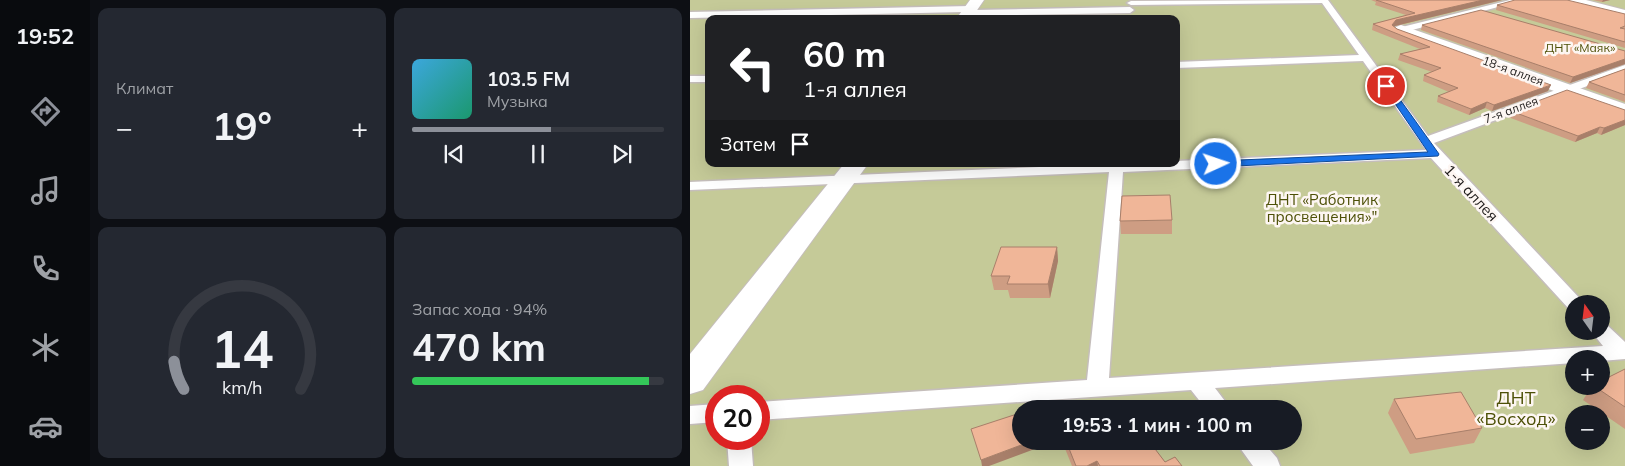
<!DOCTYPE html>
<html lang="ru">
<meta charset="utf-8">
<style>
:root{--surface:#171b24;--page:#242831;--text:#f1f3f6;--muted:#9ea1a6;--line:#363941;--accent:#8c9099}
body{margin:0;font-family:Mulish,sans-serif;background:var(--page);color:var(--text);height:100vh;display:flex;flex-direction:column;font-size:19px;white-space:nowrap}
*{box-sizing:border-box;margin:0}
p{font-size:16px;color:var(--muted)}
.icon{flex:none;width:28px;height:28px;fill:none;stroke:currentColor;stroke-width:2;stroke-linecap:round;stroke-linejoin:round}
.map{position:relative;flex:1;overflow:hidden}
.sheet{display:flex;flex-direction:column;gap:8px;padding:8px;background:#0d0f14;width:600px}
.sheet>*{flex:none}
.hud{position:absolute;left:15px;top:15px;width:475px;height:152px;border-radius:10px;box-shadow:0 5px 20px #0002;background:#202124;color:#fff;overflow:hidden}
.needle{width:32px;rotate:346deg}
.tools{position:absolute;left:875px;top:295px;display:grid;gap:10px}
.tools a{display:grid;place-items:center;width:45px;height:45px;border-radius:50%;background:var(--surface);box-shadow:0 5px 20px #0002;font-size:25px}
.speed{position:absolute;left:15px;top:385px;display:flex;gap:10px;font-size:25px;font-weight:700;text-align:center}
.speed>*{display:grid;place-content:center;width:65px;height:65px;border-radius:50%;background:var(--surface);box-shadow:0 5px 20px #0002;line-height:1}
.speed .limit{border:8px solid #d22;background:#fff;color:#111}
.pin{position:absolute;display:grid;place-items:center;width:42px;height:42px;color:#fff;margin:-21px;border:2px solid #fff;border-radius:50%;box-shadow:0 1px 5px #0007}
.me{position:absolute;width:55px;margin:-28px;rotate:87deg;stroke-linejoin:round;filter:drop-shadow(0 0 4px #0008)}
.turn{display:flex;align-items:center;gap:18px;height:105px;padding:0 15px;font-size:22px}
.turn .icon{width:65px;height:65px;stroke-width:2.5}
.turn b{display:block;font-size:35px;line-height:42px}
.then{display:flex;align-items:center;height:48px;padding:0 15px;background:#0003;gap:10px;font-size:19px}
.big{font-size:38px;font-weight:700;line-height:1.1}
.sheet .widget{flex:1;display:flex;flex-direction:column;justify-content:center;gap:8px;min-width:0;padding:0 18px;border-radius:10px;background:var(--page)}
.sheet .dial{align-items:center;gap:0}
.dial svg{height:130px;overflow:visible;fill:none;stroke:var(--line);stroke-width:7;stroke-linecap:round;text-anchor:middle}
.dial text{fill:var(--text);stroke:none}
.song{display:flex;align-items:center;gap:15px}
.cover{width:60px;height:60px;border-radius:8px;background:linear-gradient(135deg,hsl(200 70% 55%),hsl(160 70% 35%))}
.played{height:5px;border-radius:2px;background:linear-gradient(90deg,var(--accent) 55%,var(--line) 55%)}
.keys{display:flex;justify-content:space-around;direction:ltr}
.heat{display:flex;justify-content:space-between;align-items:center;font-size:28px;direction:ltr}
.charge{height:8px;border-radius:4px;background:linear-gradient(90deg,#34c759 94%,var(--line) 0)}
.sheet .tiles{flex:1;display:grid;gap:8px;grid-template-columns:repeat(2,1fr)}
.trip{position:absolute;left:322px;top:400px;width:290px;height:50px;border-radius:25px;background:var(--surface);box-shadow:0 5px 20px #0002;font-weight:700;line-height:50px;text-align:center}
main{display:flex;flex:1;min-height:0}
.dock{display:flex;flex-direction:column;width:90px;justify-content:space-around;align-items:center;background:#090b0e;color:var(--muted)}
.dock .icon{width:35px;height:35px}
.dock .active{color:var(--accent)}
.dock b{font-size:22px;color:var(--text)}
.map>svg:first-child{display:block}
.green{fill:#c5ca98;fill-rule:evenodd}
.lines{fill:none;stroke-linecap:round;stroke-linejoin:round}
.lane-casing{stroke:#c5bebb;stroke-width:3}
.street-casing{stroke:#c5bebb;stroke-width:2}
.lane{fill:#fff;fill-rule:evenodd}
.street{fill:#fff;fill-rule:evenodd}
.wall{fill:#ce9d83}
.shaded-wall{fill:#a87f6a}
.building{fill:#f0b698;stroke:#a87f6a}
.route{fill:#1a73e8;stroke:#114b97}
.labels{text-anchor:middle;stroke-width:5;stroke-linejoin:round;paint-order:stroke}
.far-park-label{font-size:12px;fill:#4d5007;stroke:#fdf6f2}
.far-street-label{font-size:12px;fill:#1d1a19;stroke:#fdf6f2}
.street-label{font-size:15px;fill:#1d1a19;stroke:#fdf6f2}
.park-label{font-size:15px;fill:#4d5007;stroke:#fdf6f2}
.near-park-label{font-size:18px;fill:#4d5007;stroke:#fdf6f2}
</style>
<main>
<nav class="dock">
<b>19:52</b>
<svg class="icon active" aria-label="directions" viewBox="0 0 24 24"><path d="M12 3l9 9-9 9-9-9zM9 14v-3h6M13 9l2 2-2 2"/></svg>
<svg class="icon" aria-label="music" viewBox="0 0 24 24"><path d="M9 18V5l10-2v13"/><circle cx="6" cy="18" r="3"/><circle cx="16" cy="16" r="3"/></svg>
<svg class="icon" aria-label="phone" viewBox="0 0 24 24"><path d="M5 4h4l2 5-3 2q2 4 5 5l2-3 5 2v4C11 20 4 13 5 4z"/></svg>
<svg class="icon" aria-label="climate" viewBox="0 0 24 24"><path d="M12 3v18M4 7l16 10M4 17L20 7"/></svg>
<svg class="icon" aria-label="car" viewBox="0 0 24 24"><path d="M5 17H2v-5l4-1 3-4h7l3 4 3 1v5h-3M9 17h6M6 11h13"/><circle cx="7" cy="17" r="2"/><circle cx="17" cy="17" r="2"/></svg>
</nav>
<section class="sheet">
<div class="tiles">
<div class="widget"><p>Климат</p>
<div class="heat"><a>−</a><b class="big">19°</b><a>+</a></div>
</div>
<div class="widget">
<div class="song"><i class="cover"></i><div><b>103.5 FM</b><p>Музыка</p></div></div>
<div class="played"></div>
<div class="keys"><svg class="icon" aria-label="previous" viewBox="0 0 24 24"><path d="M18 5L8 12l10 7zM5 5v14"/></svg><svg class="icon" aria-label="pause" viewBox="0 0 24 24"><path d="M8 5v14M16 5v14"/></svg><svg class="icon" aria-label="next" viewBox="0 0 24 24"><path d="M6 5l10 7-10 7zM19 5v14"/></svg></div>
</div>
<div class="widget dial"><svg viewBox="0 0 100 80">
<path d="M14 69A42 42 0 1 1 86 69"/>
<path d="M14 69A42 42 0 0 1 8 52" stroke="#8c9099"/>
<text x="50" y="56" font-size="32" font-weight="700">14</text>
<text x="50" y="72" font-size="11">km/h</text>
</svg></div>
<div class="widget"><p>Запас хода · 94%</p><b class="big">470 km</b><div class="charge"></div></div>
</div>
</section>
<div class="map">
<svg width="935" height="466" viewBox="0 0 935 466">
<rect width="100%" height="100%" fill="#efe8e5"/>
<path class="green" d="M0 0H935V466H0ZM19 19H486V164H19ZM884 304H911V331H884ZM884 359H911V386H884ZM26 396H69V439H26ZM331 409H604V441H331ZM884 414H911V441H884Z"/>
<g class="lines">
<defs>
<path id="lane" d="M638 0 738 136 935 65V72L744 143 895 304H884V310L879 309 741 158 433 172 419 378 913 346 901 331H911V324L918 326 935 342V359L911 361V359H884V363L525 388 541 409H516L501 390 69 420V402L397 380 419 172 0 190V182L420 164H486V161L736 150 673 61 486 68V62L669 55 632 3 441 5 437 3 441 1Z
M820 0H834L711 33 706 30 708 28Z
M281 6 284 7V10L440 7 444 10 440 13 278 16 275 15V12L0 18V12Z
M0 76H19V82H0Z
M26 404V422L0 424V406Z
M37 439H61L63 466H39Z
M545 441H572L587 458 590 466H563Z"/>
<path id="street" d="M280 0H294L281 19H266Z
M873 0H896L935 10V18L875 3Z
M711 25 935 104V117L706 33 703 30 706 27Z
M154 164H178L13 390 0 394V354Z"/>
</defs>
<use href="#lane" class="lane-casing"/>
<use href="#street" class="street-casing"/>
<use href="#lane" class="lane"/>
<use href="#street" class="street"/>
</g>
<path class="wall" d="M681 0H812L705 26H704L707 29 858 91 802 111 795 108 779 115 747 102 748 96 759 92 733 81 734 75 742 72 708 60 710 54 730 49 682 30 683 24 716 15 685 5 686 2Z
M903 0H920L912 2Z
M807 5 935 14V48L806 10Z
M732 25 935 51V64L880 83 731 30Z
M935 69V102L896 88 899 82Z
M935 110V125L911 135 907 133 885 142 818 117 821 111Z
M482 220V234H431L430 221Z
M367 247 368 261 360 298H320L318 290H304L301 276Z
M935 369V429L893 400 902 386H911Z
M704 399 792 428 784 443 720 454 698 413Z
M372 441H459L475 462 492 466H382Z"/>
<path class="shaded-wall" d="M793 0H812L705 26 701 30 702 25 706 20Z
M913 0H920L912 2Z
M935 59V64L880 83 883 77Z
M861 85 858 91 802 111 804 105Z
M797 102 795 108 779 115 781 109Z
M935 120V125L911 135 914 128Z
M910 127 907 133 885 142 888 136Z
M367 247 368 261 360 298 358 284Z
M342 441H349L350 447 299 466H292L291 460Z
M407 461 408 466H397Z"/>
<path class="building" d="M686 0H793L706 20 702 25 707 29 861 85 804 105 797 102 781 109 748 96 768 88 734 75 751 68 710 54 740 47 683 24 725 13Z
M825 0H877L935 14V26L930 28 935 29V42L807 5Z
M791 10 935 51V59L883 77 732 25Z
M935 69V95L899 82Z
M877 90 935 110V120L914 128 910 127 888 136 821 111Z
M480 195 482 220 430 221 432 196Z
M311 247H367L358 284H317L320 276H301Z
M935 369V407L904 386H911V381Z
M771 392 792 428 726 439 704 399Z
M431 402 435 409H414Z
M330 413 331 415V441H342L291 460 281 429Z
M376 441H459L475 462 485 457 492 466H410L407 461 397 466H386Z"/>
<path class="route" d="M694 84H699L749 154 748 156 526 167 521 164 526 161 738 152 693 86Z"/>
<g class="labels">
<g class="far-park-label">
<text x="890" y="52">ДНТ «Маяк»</text>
</g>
<g class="far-street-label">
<text transform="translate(823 71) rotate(20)" y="4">18-я аллея</text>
<text transform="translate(821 110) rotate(-20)" y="4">7-я аллея</text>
</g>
<g class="street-label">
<text transform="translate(781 193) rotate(47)" y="5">1-я аллея</text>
</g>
<g class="park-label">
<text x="632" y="205">ДНТ «Работник<tspan x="632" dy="17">просвещения»"</tspan></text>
</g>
<g class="near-park-label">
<text x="826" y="404">ДНТ<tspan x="826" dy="21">«Восход»</tspan></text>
</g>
</g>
</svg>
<div class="tools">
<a><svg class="needle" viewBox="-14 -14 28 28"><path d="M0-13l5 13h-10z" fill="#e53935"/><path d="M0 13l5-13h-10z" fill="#9ea1a6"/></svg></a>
<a>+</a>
<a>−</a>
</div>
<div class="speed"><div class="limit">20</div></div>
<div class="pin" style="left:696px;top:86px;background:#d93025"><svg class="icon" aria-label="arrive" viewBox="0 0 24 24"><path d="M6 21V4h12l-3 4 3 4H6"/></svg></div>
<svg class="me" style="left:526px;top:164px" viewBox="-20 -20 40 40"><circle r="17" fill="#1a73e8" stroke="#fff" stroke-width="3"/><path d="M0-11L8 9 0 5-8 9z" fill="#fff"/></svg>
<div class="trip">19:53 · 1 мин · 100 m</div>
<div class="hud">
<div class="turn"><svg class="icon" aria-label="left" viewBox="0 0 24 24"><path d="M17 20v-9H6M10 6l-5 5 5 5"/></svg><div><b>60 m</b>1-я аллея</div></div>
<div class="then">Затем<svg class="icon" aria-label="arrive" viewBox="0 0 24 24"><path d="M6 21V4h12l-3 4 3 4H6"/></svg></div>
</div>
</div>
</main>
